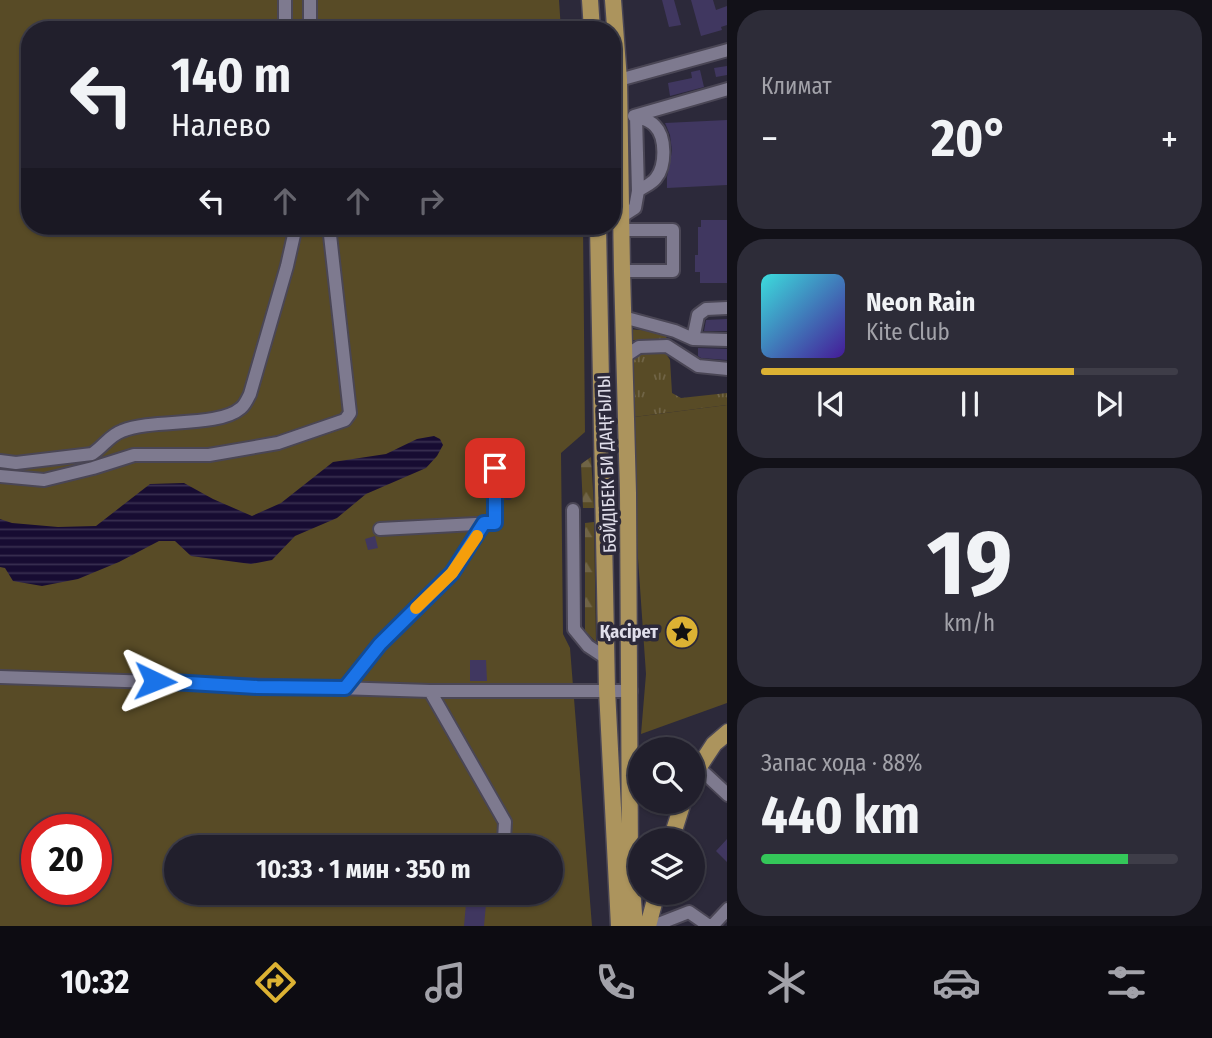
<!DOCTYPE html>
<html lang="ru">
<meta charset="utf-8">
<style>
:root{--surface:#211f2c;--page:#2d2c38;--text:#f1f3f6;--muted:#a2a2a9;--line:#3e3d48;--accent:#dcb233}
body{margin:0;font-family:"Fira Sans Condensed",sans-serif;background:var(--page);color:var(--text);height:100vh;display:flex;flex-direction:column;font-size:26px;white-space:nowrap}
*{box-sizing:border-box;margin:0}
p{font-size:23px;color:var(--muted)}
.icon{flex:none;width:38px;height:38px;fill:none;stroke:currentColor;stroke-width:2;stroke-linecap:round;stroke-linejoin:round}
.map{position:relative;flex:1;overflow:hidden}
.side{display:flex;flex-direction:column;gap:10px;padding:10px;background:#121118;width:485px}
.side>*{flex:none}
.guide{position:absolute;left:21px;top:21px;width:600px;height:214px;border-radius:28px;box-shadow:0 2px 5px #0004,0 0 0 2px var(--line);background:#211f2c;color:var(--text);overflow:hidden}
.controls{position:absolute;left:628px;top:737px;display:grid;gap:14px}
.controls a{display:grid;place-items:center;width:77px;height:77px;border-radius:50%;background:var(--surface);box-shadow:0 2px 5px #0004,0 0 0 2px var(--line);font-size:35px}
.speed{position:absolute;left:21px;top:814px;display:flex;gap:14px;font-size:35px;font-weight:700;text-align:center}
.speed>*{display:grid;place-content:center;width:91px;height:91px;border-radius:50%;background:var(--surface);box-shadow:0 2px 5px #0004,0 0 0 2px var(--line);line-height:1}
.speed .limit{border:10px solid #d22;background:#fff;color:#111}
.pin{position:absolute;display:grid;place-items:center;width:60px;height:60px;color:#fff;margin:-30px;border-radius:14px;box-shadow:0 4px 10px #0006}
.me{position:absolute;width:77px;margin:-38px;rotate:92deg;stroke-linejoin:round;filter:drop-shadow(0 0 5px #0008)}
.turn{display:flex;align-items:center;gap:24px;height:147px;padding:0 35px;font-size:32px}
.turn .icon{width:91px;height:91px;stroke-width:2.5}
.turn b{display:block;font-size:49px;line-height:60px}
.lanes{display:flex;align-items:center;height:66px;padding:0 35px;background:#0003;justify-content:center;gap:35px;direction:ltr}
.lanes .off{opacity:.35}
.big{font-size:52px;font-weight:700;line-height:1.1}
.side .tile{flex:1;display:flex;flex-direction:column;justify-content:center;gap:10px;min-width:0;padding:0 24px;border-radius:28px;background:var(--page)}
.side .dial{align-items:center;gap:0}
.dial b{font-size:91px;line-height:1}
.song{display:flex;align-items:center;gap:21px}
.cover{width:84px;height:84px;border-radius:10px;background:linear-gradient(135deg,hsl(180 70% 55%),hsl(260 70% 35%))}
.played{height:7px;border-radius:4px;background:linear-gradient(90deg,var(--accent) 75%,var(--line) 75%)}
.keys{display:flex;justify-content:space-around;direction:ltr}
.heat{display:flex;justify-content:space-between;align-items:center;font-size:38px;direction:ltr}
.charge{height:10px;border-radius:5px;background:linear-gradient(90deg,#34c759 88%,var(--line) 0)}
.trip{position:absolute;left:164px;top:835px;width:399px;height:70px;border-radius:35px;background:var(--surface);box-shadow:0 2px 5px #0004,0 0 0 2px var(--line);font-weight:700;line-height:70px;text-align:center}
.tabs{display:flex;height:112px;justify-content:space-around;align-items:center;background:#0d0c12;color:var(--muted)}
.tabs .icon{width:49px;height:49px}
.tabs .selected{color:var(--accent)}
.tabs b{font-size:32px;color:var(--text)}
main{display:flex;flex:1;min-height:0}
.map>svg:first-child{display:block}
.grass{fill:url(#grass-tufts)}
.forest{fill:url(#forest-firs)}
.park{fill:#584b26;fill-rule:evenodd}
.water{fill:url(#water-rules)}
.building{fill:#403760}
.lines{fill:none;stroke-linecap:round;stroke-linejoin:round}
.minor-casing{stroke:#4a4655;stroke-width:16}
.major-casing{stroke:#4a4655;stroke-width:19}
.minor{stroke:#7e7a8f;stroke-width:12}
.major{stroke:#ac945d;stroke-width:16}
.route-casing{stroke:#114b97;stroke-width:18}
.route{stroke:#1a73e8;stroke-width:12}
.slow{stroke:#f59e0b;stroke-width:12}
.labels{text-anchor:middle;stroke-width:7;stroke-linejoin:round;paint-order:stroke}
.street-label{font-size:18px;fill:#e0deea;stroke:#2c293a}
.poi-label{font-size:18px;font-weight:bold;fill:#e0deea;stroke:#2c293a;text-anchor:end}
</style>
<main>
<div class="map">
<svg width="728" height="926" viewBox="0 0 728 926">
<defs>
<pattern id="grass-tufts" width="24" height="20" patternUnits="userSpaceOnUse" patternTransform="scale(1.75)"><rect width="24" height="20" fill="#584b26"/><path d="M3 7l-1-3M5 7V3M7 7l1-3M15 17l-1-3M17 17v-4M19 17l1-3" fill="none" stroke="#706446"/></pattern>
<pattern id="forest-firs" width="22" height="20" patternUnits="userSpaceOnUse" patternTransform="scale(1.75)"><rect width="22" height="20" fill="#584b26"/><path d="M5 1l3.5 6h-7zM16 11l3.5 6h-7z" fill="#706446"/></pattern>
<pattern id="water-rules" width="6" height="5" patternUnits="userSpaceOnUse" patternTransform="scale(1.75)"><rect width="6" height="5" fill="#170c32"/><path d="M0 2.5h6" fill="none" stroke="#382f50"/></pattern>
</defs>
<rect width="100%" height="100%" fill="#2c293a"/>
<path class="grass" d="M628 329 664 332 667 335 666 340H633L627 344Z
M665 352 670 360 672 393 681 398 727 393V405L634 417 629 377 634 355Z"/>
<path class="forest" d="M591 457 594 508H583L581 464Z
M594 522 596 642 585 631V523Z"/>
<path class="park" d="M0 0H559L561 30H30V226H583L585 432 561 453 563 634 570 648 592 926H0ZM37 830H96V889H37ZM177 847H551V892H177Z
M727 405V703L641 734 646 674 632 472 634 417Z"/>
<path class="water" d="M434 436 440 439 443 445 437 456 426 468 366 494 337 518 295 536 272 560 251 564 191 556 175 541H159L119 562 78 579 42 586 13 581 5 568 0 567V519L12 523 58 527 96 526 150 484 184 483 213 499 252 516 281 503 333 462 386 454 417 439Z"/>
<path class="building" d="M662 0H674L681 25 669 27Z
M691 0H713L716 10 727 6V25L721 27 722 30 701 36Z
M727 66V75L716 77 714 68Z
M700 70 704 87 670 96 668 83 692 78 691 72Z
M727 120V185L667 188V177L672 151 670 135 665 123Z
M701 220H727V283H700V272H695V255H698V227H701Z
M727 319V331H704L706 320Z
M698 348 727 349V360L701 358 698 356Z
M504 455H512L511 500H505Z
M375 536 378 548 368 550 365 539Z
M470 660H486L487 681H470Z
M727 839V862L716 851Z
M467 892 487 893 484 926H464Z"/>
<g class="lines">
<defs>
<path id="minor" d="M285 0V30
M310 30V0
M619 80 728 50
M634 116 728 89
M621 217 635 208 638 191 636 116C642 118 651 121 655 126 666 137 666 166 656 178 652 184 643 187 638 191
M621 230H673V271H622
M623 317 675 331 693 339 728 340
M693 339 698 315 706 309 728 308
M624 357 639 347 667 346 698 366 728 369
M0 461 16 463 92 454C103 447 110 435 122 431 153 418 218 428 241 408 245 405 248 398 250 394L287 266 296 226
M0 476 44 480 93 468 134 455H209L278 443 345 420 350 413 329 226
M573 510 574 629 588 646 606 658
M380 529 495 523V468
M0 677 430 691H631
M346 688 380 644 452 573 484 523
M430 691 505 822 504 840 499 847
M697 766 728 795
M653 926 689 912 709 926
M712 926 728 909"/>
<path id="major" d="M590 0 592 30
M613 0 619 80 622 271 628 493 630 861 635 926
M598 226 607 690 619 926
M693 776 714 744 728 732
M671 840 683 802
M648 926 657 892"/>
</defs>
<use href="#minor" class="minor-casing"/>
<use href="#major" class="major-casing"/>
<use href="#minor" class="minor"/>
<use href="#major" class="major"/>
</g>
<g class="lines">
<defs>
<path id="route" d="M155 681 257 687 345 688 380 644 452 573 484 523H495V468"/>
</defs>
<use href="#route" class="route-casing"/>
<use href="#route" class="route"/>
<path class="slow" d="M416 608 452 573 477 536"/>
</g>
<defs>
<symbol id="sight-disc" viewBox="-11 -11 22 22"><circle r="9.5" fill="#dcb233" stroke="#2c293a"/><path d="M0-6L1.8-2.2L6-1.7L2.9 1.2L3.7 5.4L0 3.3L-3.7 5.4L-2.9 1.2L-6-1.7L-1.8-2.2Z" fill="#111"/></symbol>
</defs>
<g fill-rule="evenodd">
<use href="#sight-disc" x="663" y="613" width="38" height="38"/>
</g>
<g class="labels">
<g class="street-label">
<text transform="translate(607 464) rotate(-92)" y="6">БӘЙДІБЕК БИ ДАҢҒЫЛЫ</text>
</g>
<g class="poi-label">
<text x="658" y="638">Қасірет</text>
</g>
</g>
</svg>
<div class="controls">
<a><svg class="icon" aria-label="search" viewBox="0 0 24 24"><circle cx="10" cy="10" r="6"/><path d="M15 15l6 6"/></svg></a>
<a><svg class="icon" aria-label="layers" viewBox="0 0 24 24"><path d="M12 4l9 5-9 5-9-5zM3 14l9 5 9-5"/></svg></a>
</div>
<div class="speed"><div class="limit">20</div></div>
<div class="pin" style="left:495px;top:468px;background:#d93025"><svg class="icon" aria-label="arrive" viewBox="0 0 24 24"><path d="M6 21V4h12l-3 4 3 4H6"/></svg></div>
<svg class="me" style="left:155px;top:681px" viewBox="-20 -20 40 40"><path d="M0-17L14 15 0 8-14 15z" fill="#1a73e8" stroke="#fff" stroke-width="4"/></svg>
<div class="trip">10:33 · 1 мин · 350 m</div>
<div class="guide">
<div class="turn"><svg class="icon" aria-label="left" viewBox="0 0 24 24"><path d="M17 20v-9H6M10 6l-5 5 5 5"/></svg><div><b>140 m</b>Налево</div></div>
<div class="lanes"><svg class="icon" aria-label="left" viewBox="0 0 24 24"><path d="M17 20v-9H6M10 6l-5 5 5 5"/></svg><svg class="icon off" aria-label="ahead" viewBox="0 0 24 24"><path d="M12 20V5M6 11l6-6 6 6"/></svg><svg class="icon off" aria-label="ahead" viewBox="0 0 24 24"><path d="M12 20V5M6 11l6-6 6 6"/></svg><svg class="icon off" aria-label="right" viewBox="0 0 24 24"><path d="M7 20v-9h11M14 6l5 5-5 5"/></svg></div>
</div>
</div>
<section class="side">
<div class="tile"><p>Климат</p>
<div class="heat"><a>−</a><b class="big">20°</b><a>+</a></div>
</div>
<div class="tile">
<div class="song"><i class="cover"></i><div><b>Neon Rain</b><p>Kite Club</p></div></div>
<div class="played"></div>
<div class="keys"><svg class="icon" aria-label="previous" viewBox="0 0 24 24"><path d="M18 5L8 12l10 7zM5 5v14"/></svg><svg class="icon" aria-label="pause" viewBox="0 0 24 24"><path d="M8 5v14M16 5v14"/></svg><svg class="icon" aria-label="next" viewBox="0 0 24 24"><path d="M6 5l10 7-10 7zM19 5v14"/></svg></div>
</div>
<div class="tile dial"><b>19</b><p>km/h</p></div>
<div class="tile"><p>Запас хода · 88%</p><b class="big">440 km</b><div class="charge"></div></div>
</section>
</main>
<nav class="tabs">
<b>10:32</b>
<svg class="icon selected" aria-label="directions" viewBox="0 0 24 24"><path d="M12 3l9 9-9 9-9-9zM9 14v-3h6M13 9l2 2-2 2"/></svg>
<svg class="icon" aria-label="music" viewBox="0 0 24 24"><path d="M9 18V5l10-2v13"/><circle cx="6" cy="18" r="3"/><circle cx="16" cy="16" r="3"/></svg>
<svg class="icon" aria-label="phone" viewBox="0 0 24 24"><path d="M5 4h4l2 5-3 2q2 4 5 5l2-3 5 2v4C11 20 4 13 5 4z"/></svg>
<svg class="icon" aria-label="climate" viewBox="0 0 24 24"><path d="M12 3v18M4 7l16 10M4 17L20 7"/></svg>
<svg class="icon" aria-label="car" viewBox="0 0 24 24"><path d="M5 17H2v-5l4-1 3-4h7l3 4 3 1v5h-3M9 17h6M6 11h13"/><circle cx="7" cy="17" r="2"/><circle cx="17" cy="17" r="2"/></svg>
<svg class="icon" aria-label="filters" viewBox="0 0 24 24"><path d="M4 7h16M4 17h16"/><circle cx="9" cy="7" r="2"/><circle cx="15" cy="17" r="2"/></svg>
</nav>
